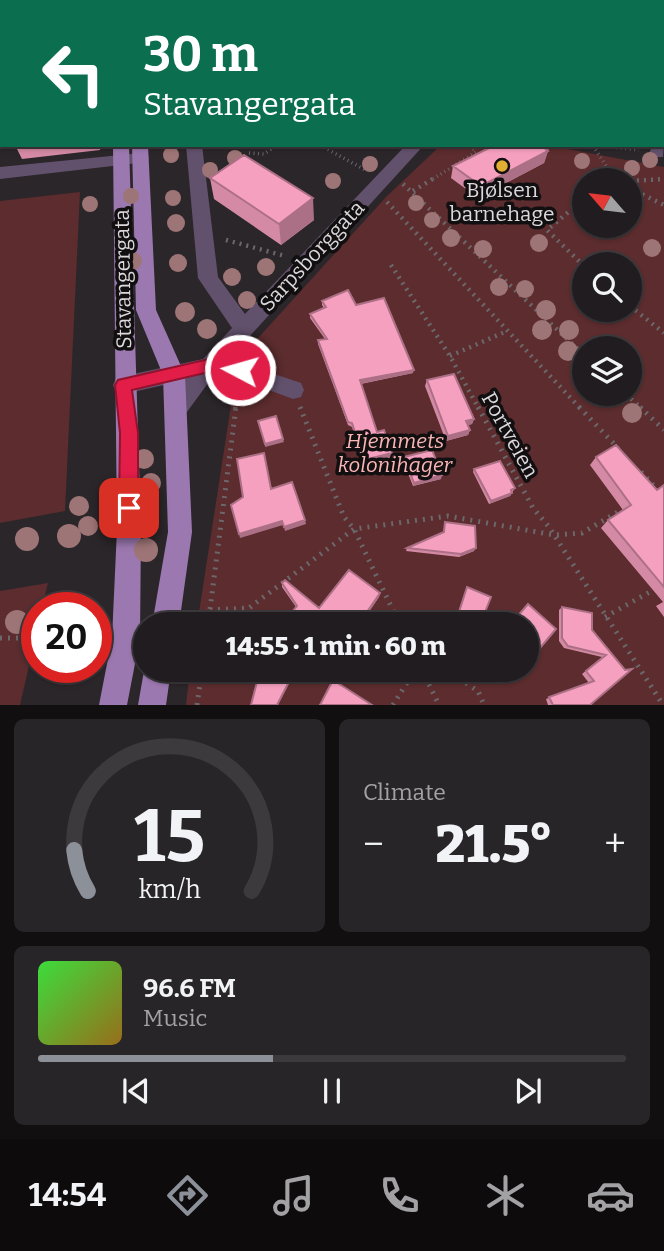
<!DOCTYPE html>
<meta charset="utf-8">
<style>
:root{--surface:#201c1f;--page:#282528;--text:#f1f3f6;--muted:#a2a1a4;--line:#3d3a3d;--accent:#8c9099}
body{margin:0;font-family:Bitter,serif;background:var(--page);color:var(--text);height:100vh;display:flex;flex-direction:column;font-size:26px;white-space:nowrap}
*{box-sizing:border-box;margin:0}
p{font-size:23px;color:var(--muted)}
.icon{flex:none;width:38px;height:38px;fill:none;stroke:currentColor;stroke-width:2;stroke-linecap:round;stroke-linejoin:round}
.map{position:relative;height:705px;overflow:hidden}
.sheet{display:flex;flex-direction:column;gap:14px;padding:14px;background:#120f11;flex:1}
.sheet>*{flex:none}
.hud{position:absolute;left:0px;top:0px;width:665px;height:147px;box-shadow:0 2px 5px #0004,0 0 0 2px var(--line);background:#0b6e4f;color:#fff;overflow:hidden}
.needle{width:46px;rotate:298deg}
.fabs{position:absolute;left:572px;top:168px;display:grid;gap:14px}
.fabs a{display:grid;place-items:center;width:70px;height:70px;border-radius:50%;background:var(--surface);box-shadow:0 2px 5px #0004,0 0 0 2px var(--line);font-size:35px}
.speed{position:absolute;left:21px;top:592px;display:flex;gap:14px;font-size:35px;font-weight:700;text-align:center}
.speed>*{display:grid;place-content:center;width:91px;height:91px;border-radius:50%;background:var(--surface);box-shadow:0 2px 5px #0004,0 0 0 2px var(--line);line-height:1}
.speed .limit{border:10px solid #d22;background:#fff;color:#111}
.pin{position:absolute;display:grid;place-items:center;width:60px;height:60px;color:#fff;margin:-30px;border-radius:14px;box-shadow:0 4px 10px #0006}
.me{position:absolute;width:77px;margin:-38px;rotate:276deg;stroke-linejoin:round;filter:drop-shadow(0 0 5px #0008)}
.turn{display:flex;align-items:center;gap:24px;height:147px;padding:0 28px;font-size:32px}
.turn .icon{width:91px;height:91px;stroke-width:2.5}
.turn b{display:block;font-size:49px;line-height:60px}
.big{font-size:52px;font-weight:800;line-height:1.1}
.sheet .widget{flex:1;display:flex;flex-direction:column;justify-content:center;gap:10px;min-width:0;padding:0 24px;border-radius:10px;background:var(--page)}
.sheet .dial{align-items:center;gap:0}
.dial svg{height:182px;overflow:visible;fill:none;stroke:var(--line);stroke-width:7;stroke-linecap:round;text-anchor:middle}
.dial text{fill:var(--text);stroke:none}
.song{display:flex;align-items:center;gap:21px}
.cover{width:84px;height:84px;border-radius:10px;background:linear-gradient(135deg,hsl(120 70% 55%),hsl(40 70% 35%))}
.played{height:7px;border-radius:4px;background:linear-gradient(90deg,var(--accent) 40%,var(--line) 40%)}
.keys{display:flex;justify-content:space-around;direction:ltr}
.heat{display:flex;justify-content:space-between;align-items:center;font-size:38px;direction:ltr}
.sheet .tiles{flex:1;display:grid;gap:14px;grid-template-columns:1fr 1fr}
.widget:last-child{grid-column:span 2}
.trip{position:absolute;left:133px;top:612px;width:406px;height:70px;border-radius:35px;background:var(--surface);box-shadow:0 2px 5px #0004,0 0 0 2px var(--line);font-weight:800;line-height:70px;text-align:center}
.tab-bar{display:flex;height:112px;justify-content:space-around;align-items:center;background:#0d0b0c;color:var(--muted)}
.tab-bar .icon{width:49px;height:49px}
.tab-bar .selected{color:var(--accent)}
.tab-bar b{font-size:32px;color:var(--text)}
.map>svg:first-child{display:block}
.green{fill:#5c2c2e;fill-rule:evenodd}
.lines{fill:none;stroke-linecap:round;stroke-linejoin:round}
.path-far2{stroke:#6b676a;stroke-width:3.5;stroke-dasharray:1 3.5;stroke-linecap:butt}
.path-far1{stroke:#6b676a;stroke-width:4.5;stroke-dasharray:2 5;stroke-linecap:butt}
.path{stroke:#6b676a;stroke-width:5;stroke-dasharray:2 6;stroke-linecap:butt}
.minor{fill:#62516c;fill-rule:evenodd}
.major{fill:#9c78b0;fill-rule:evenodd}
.tree{fill:#9e7576}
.wall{fill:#d48aa4}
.shaded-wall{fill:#ac7086}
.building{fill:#f6a0bf;stroke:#ac7086;stroke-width:2}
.route{fill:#e11d48;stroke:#92132f;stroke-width:2}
.poi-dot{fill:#e1af34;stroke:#120f11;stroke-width:2.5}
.labels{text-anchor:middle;stroke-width:7;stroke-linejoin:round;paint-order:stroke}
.poi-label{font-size:21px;fill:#dcd8db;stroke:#120f11}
.street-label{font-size:21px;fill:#dcd8db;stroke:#120f11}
.park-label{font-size:21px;font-style:italic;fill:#fcb5b5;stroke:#120f11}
</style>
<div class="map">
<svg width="664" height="705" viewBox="0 0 664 705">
<rect width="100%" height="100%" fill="#2b2629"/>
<path class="green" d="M441 145H546L664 167V705H186L190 670H527V625H197L238 360 386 197ZM584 180H630V226H584ZM584 264H630V310H584ZM584 348H630V394H584Z
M80 192 65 511 0 523V201Z
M48 583 42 607H37V631L20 705H0V591Z"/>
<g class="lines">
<path class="path-far2" d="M320 145 367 171
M594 145 639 150
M593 146 615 179
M249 153 264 154 277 145
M433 179 476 152 469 145"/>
<path class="path-far1" d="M614 177 616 180
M630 181 664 179
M403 184 584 355
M630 188 664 205
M413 191 436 177
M584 199 547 230 584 266
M387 202 581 409
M226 240 285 256
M391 265 450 356 479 409
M630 306 664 333
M450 356 507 331
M626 394 642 409
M235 409 238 389"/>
<path class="path" d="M300 407 344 517 354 529 400 625
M478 407 533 508 549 527 663 705
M579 407 618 448
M640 407 664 430
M641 472 664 497
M210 610 249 608 354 529 448 516 554 535 582 533 625 508
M605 617 664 584
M208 625 236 407
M0 638H37
M422 670 439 705
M446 670 478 691 484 705
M197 705 202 670
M393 705 415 670"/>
<path class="minor" d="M214 0H243L213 2Z
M327 0H341L342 2H328Z
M538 0H552L537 2Z
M664 141 663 157H651L649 153 653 145H663Z
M186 145H202L218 277 245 314 406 145H424L229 359 301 383 304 390 301 397 293 399 234 377 214 375 184 416 176 419 168 416 165 409 182 381 124 394 116 392 113 385 116 378 124 376 203 359 232 328 198 278Z
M141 153 149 158 147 162 0 179V167Z"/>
<path class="major" d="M114 0H128V2H114Z
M129 0H143V2H129Z
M113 145H129L141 529 140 638 127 705H99L112 638 117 529Z
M132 145H148L156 310 185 375 192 532 179 625H152L168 532 163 375 136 310Z
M145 665V670H171L166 705H138Z"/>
</g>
<g class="tree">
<circle cx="171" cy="155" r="8"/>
<circle cx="235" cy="158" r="8"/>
<circle cx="650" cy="160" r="8"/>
<circle cx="582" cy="161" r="8"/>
<circle cx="370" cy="164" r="8"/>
<circle cx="632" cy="168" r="8"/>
<circle cx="210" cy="170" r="8"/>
<circle cx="333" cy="181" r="8"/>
<circle cx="131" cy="196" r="8"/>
<circle cx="173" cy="198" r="8"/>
<circle cx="416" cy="203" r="8"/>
<circle cx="90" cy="204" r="8"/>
<circle cx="543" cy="215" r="8"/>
<circle cx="432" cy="220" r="8"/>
<circle cx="176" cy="223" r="9"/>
<circle cx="451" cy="238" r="9"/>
<circle cx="539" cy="243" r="9"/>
<circle cx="652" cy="248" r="9"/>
<circle cx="483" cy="249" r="9"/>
<circle cx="133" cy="261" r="9"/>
<circle cx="178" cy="263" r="9"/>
<circle cx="266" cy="267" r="9"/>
<circle cx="232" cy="277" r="9"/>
<circle cx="499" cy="287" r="9"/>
<circle cx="525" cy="289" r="9"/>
<circle cx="247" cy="300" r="9"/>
<circle cx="546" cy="310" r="10"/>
<circle cx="185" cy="312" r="10"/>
<circle cx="207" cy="329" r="10"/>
<circle cx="542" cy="330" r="10"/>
<circle cx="569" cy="330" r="10"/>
<circle cx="568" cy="351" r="10"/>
<circle cx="632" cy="413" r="10"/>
<circle cx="144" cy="459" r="10"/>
<circle cx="151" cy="483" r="10"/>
<circle cx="79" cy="506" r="10"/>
<circle cx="88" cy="526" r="10"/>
<circle cx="69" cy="536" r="12"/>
<circle cx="27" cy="539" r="12"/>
<circle cx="146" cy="550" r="12"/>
<circle cx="17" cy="622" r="12"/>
</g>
<path class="wall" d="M552 0H664V26L663 2H550Z
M0 77H2V130H0Z
M15 145H101L100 150 22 159Z
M495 145H550L544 163 478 198 451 178 453 166Z
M210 178 314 220 281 245 214 199Z
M322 301 356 305 413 373 361 384 377 432 392 453 391 457 363 464 352 427 348 425 318 344V340L325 339 310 318V314L324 308 322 305Z
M427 380 474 419 472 424 468 425 470 430 468 435 446 441 425 386Z
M404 457 441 479 413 486 403 461Z
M596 457 657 490 664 485V617L656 606 663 602 601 528 608 520 623 510 590 465Z
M474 469 515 488 510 496 489 504 473 472Z
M445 522 474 551 459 557 406 551 407 548 443 532Z
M282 583 319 608 380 593 379 597 360 625H304L293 615 292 612 296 607 282 587Z
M467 587 481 622 480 624 457 615Z
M562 607 592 630 625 670 590 705H548L546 699 589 683 582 674 602 657 564 648 559 641V610Z"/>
<path class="shaded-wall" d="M481 0H491L490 2H479Z
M545 145H550L544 163 478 198 481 186Z
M313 198 314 220 281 245 279 224Z
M414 370 413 373 359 384 360 380Z
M474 419 472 424 464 426 466 421Z
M470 430 468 435 446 441 448 436Z
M283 439 284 442 265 447V444Z
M392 453 391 457 363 464 364 460Z
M442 475 441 479 413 486 414 483Z
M512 493 510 496 489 504 491 501Z
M305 520 306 524 285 531 284 527Z
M282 521 283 525 240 538 239 534Z
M476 548 474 551 459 557 461 554Z
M380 593 379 597 360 625H358Z
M295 670H296L278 705H277Z"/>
<path class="building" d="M64 0H100V2H64Z
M367 0H398V2H367Z
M436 0H481L479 2H434Z
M552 0H599L598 2H550Z
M635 0H664V9L663 2H641Z
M664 47V111L663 112V48Z
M0 77H2V116H0Z
M495 145H545L543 147 548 151 481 186 453 166Z
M244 155 313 198 279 224 210 178Z
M348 290 356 305 384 298 414 370 360 380 377 432 384 430 392 453 364 460 352 423 348 422 318 340 327 339 310 314 326 307 322 301Z
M454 374 474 419 466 421 470 430 448 436 427 380Z
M276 416 283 439 265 444 258 421Z
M616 445 657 490 664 485V587L608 520 631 505 596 457Z
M432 450 442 475 414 483 404 457Z
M264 453 271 489 292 482 305 520 284 527 282 521 239 534 231 505 243 497 237 459Z
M500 461 515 488 511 490 512 493 491 501 474 469Z
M445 522 475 526 476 548 461 554 407 548 444 532Z
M349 570 380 593 358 625H308L292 612 297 606 282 583 285 580 319 608Z
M467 587 491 597 481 622 459 612Z
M528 604 556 629 530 660 527 658V625H510Z
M562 607 592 613V630L625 670 632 669 590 705H553L549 697 594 681 586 671 606 655 568 646 562 638Z
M250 670H295L277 705H251L258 678 249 672Z
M333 680 372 705H320Z"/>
<path class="route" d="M209 359 240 363 248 370 240 377 209 372 132 390 138 433V508L135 514 129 516 122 514 119 508 120 433 115 385 118 380Z"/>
<circle class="poi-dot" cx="502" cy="166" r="7"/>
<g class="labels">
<g class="poi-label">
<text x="502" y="197">Bjølsen<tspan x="502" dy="24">barnehage</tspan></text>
</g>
<g class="street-label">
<text transform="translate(312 256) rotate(-47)" y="7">Sarpsborggata</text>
<text transform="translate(123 279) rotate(-91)" y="7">Stavangergata</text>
<text transform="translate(510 435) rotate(61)" y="7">Portveien</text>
</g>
<g class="park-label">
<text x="395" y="448">Hjemmets<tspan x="395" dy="24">kolonihager</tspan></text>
</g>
</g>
</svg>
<div class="fabs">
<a><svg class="needle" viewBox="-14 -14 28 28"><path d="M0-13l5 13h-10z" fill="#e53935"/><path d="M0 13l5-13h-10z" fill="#a2a1a4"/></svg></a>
<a><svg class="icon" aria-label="search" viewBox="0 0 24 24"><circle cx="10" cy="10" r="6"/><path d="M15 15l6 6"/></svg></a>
<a><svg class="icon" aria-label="layers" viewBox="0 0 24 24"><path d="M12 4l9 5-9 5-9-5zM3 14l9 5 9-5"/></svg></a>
</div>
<div class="speed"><div class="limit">20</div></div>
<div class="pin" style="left:129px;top:508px;background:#d93025"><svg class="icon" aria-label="arrive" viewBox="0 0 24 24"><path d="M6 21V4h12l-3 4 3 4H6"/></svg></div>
<svg class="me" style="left:240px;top:370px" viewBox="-20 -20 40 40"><circle r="17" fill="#e11d48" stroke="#fff" stroke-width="3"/><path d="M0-11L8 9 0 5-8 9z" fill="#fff"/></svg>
<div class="trip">14:55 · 1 min · 60 m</div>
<div class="hud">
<div class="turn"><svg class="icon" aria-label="left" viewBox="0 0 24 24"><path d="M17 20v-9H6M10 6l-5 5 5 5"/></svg><div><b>30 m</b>Stavangergata</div></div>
</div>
</div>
<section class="sheet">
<div class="tiles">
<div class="widget dial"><svg viewBox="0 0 100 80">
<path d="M14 69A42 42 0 1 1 86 69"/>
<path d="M14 69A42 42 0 0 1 8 51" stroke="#8c9099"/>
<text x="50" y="56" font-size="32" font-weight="700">15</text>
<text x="50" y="72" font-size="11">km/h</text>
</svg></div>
<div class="widget"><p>Climate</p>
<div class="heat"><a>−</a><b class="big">21.5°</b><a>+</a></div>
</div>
<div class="widget">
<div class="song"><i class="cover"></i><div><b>96.6 FM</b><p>Music</p></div></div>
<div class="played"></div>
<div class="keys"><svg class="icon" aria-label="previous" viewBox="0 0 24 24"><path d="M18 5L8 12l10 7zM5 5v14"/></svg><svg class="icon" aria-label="pause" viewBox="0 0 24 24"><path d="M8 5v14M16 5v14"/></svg><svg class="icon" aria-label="next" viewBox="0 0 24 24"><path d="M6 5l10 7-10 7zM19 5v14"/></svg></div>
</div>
</div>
</section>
<nav class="tab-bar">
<b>14:54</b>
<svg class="icon selected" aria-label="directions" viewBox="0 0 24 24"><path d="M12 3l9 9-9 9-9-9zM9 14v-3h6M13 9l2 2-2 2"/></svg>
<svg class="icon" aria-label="music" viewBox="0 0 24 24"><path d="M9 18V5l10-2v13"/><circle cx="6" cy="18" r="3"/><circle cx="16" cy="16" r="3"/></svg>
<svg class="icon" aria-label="phone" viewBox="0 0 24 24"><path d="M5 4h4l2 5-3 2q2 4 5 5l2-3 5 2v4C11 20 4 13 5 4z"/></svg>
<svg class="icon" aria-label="climate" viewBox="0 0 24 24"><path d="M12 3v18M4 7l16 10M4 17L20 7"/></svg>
<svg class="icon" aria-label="car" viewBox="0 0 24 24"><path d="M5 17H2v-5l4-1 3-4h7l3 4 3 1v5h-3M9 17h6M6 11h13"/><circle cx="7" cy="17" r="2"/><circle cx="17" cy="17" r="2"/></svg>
</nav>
